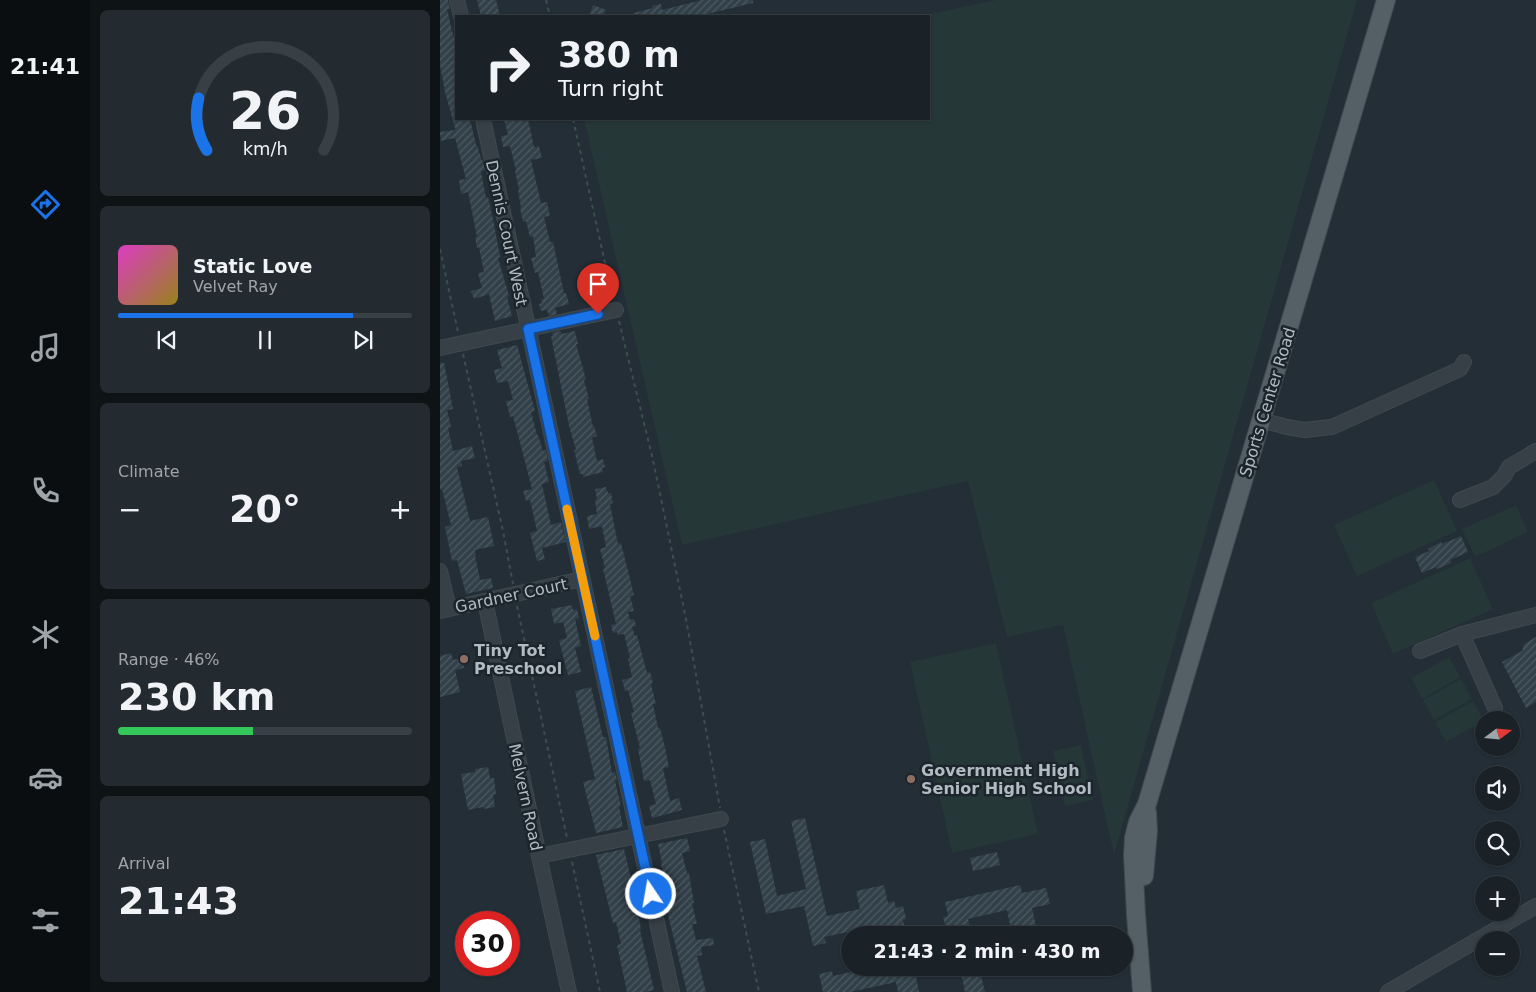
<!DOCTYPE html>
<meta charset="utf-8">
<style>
:root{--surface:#1a2228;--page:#232a30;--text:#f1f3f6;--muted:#9fa4a8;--line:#383f45;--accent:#1a73e8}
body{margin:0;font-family:"DejaVu Sans",sans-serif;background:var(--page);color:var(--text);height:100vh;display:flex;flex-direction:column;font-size:19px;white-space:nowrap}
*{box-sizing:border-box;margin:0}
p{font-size:16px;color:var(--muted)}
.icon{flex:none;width:28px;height:28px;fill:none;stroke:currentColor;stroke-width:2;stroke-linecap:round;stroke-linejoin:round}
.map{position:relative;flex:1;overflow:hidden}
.drawer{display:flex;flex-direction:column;gap:10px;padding:10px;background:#0e1316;width:350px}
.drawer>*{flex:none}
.top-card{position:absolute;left:15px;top:15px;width:475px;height:105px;border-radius:0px;box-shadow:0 1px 4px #0004,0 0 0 1px var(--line);background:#1a2228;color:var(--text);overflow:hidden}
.needle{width:32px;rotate:74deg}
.buttons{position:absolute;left:1035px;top:711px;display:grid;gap:10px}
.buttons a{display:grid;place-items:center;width:45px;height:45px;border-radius:50%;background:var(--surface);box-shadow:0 1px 4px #0004,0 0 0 1px var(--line);font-size:25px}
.speed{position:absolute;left:15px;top:911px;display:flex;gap:10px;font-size:25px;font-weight:700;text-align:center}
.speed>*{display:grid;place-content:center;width:65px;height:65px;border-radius:50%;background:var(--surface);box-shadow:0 1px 4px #0004,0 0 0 1px var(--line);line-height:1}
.speed .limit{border:8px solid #d22;background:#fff;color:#111}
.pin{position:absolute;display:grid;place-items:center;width:42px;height:42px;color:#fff;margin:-51px -21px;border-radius:50% 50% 50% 0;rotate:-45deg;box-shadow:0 0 5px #0007}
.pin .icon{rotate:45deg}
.me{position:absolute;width:55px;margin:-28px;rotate:348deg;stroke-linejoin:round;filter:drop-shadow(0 0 4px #0008)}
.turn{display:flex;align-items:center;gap:18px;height:105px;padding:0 20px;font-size:22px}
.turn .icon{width:65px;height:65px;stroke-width:2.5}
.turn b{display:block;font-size:35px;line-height:42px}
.big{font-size:38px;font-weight:700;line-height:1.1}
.drawer .tile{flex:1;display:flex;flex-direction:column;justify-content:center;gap:8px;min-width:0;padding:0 18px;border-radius:8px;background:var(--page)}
.drawer .dial{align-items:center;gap:0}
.dial svg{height:130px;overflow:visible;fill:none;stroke:var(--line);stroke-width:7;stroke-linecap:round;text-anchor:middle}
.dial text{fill:var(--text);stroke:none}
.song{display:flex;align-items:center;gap:15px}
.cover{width:60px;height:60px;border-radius:8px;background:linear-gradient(135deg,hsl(310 70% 55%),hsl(50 70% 35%))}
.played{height:5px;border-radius:2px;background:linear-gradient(90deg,var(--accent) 80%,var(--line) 80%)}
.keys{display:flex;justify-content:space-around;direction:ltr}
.heat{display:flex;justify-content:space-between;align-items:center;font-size:28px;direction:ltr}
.charge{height:8px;border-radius:4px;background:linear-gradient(90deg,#34c759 46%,var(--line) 0)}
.trip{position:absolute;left:401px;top:926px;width:292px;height:50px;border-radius:25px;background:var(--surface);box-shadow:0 1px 4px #0004,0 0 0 1px var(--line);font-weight:700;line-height:50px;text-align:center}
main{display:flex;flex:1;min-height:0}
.menu{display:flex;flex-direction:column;width:90px;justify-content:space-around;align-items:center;background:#0a0e10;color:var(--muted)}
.menu .icon{width:35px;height:35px}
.menu .on{color:var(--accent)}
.menu b{font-size:22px;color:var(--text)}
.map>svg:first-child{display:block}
.green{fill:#253736}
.building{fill:url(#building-hatch)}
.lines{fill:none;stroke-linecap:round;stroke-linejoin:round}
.minor-casing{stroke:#3f4950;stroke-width:16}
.major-casing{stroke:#3f4950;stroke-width:20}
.path{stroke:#3d4f4d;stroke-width:2;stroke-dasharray:4 4;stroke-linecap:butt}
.minor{stroke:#364046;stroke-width:14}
.major{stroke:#545f66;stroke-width:18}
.route-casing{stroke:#114b97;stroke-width:12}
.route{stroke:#1a73e8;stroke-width:9}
.slow{stroke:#f59e0b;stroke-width:9}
.education-dot{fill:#8d6e63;stroke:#1c252b;stroke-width:2}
.labels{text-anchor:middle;stroke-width:5;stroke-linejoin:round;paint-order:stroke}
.street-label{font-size:16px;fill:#b1bbc3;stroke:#1c252b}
.poi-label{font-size:16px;font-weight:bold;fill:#b1bbc3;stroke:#1c252b;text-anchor:start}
</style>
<main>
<nav class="menu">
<b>21:41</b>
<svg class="icon on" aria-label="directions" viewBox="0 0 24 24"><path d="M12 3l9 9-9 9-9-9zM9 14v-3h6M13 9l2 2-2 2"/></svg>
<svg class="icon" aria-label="music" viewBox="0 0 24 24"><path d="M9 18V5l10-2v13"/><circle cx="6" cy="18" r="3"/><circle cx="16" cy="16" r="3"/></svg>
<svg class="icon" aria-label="phone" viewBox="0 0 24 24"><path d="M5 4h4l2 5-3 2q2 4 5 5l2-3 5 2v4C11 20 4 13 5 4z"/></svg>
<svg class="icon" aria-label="climate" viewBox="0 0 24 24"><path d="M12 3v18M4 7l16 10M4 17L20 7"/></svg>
<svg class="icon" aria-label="car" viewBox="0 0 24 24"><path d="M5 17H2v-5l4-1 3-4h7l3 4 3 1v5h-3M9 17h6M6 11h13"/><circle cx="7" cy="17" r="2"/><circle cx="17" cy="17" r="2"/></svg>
<svg class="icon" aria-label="filters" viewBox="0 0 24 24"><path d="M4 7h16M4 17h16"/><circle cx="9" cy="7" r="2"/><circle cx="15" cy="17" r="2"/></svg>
</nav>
<section class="drawer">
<div class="tile dial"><svg viewBox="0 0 100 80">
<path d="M14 69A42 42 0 1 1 86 69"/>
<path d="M14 69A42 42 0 0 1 9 37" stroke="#1a73e8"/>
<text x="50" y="56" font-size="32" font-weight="700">26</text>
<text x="50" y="72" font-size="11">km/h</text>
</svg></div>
<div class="tile">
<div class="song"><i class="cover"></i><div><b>Static Love</b><p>Velvet Ray</p></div></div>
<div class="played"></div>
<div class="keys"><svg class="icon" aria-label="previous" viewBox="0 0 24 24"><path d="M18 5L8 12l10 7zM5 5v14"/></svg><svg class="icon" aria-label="pause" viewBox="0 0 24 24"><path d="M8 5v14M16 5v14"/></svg><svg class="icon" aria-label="next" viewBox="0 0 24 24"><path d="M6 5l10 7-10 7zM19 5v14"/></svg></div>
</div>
<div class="tile"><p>Climate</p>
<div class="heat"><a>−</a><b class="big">20°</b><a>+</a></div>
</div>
<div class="tile"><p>Range · 46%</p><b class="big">230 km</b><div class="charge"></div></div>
<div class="tile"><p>Arrival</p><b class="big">21:43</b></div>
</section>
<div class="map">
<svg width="1096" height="992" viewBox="0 0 1096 992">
<defs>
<pattern id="building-hatch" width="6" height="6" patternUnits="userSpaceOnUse" patternTransform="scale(1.25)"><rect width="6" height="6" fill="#324049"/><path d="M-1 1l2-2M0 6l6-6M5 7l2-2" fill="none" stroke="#4d5a62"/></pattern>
</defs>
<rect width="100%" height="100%" fill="#232e36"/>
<path class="green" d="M556 0H917L674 855 623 625 567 637 528 481 242 545 144 119H489V16H481Z
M994 480 1017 531 917 576 894 525Z
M1076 505 1088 532 1035 557 1022 529Z
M1030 558 1053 609 953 654 931 603Z
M556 643 598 834 512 853 470 662Z
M1009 657 1020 677 982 699 971 678Z
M1021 679 1032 699 994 720 983 700Z
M1033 701 1044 721 1006 742 995 722Z
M641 745 653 800 625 806 613 751Z"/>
<path class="building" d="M0 0H8L10 9H7L13 35H15L16 40V119H30L36 145H37L42 161 43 160 45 170 41 172 46 198 48 197 54 224 60 257 58 258 69 296 67 297 72 316 55 321 49 294 34 299 31 291 42 288 38 273 44 272 39 247 37 248 35 237H37L28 192 21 194 19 180 26 179 15 138 1 141 0 132 15 130V128L5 92 0 65Z
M37 0H56L60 16H41Z
M262 0H313V3L259 16H194L193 13 213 8 212 6 221 4 222 10Z
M153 5 166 10 163 16H149Z
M64 119H88L94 147 99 146 102 158 91 160 101 203 107 202 110 216 104 217 110 242H113L124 293H126L129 304 115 308 117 314 109 316 107 310 101 311 99 304 102 303 101 299H104L98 272 95 273 91 258 96 257 93 236 90 237 86 221 83 222 80 208 81 207 78 191 79 190 75 171H76L70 146 63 147 61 136 68 135Z
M121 331V334L135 331 138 344H136L146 379 144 380 149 399H147L153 427 154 426 157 436 152 438 157 461 163 459 165 467 162 468 163 472 143 477V474H140L134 450H136L129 426 111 336H113L112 333Z
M77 345 95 411 91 412 97 435H98L103 451 106 450 108 461 104 462 109 482 102 484 111 525 121 522 126 542 102 548 105 559 97 561 90 533 97 531 90 500 86 501 83 491 92 489 77 431 73 416 70 417 66 401 73 400 68 381 57 383 54 370 62 368 57 350Z
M0 363H4L13 409 7 410 11 427 8 428 13 451 32 446 35 458 21 461 22 466 17 467 30 521 48 517 54 546 35 550 36 555 35 556 40 580 51 578 53 588 26 594 17 560 12 561 5 527 11 525 2 489 0 490Z
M166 487 168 493H171L173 503 170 504 178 544 181 543 194 595 190 596 194 611 188 612 190 620 194 619 196 626 192 627 195 636 197 635 207 673 210 672 213 683 211 684 216 704H213L218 728H220L224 743 229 767 223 768 230 801 239 798 242 810 212 818 209 806 216 804 210 780 204 781 198 749 200 748 191 713 194 712 188 690 185 691 182 680 192 677 188 659 190 658 184 634 178 635 177 632 173 633 171 625 176 624 163 569 165 568 160 549 166 547 162 526 149 529 147 516 157 514 155 500 157 499 155 489Z
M1021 536 1028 552 1010 560 1011 563 997 569 996 567 982 573 975 557 989 551 988 549 1001 542 1002 544Z
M132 605 133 610 137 609 139 618 135 619 141 646 135 648 141 672 128 675 119 640 127 638 123 622 114 624 111 609Z
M1096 637V702L1086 708 1062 662 1082 651 1084 644Z
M11 653 13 660 22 658 24 668 15 670 20 692 0 697V656Z
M151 687 163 737H166L172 773 175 772 177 780 175 781 181 806H179L183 827 156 833 143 782 155 779 135 691Z
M48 767 50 778H54L56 794 53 795 55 807 44 809 43 807 28 810 21 774 35 772V769Z
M365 818 387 916 420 909 416 891 444 885 448 903 454 901 456 908 463 906 466 919 463 920 466 935H433L431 927 384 937 386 943 373 946 364 906 326 914 310 842 325 839 337 896 366 889 351 821Z
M247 838 250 851 242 853 247 873H249L254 903H252L257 924H252L256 940 273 938 274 945 261 947 262 955 257 956 266 992H247L228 915 225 897 227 896 221 863H222L218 844Z
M184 849 197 904H200L201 912 198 913 201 929 200 930 214 990 206 992H187L177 945 181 944 176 922 173 923 156 855Z
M557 852 560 865 533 871 530 858Z
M580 885 582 893 606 888 610 904 592 908 598 935H572L567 910 528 919 532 935H512L511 928 506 929 503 917 508 916 505 902Z
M429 968H502V971L476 977 479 992H458L456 982 410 992H383L379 974 392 971 393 976Z
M520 968H539L545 992H525Z"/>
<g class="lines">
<defs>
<path id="minor" d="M17 0 21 16
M43 119 232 992
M0 348 176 310
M821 420 847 427 864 430 892 427 1020 369 1024 362
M1020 500 1053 487 1064 476 1069 467 1096 451
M0 571 9 609
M45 601 99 856 129 992
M0 611 142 579
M1022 634 1055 708
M980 651 1022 634 1096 615
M99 856 281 819
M948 992 1096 906"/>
<path id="major" d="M704 876 708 831 707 812
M702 992 696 915 693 855 694 838 698 822 707 804 946 0"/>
</defs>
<use href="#minor" class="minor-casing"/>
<use href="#major" class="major-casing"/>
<path class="path" d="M106 0 110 16
M133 119 173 299
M0 249 18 332
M179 321 213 460 246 619 280 808
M23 354 63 531 73 584
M77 606 127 838
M284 830 319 992
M132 862 160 992"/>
<use href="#minor" class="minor"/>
<use href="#major" class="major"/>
</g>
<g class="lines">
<defs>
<path id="route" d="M158 314 88 329 211 894"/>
</defs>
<use href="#route" class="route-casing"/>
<use href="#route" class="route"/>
<path class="slow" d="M127 509 155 636"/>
</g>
<g class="education-dot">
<circle cx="24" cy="659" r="5"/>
<circle cx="471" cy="779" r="5"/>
</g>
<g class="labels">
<g class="street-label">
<text transform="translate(67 233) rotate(78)" y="6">Dennis Court West</text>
<text transform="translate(827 402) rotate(-73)" y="6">Sports Center Road</text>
<text transform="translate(71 595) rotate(-12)" y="6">Gardner Court</text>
<text transform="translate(86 797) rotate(78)" y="6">Melvern Road</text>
</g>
<g class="poi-label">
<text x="34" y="656">Tiny Tot<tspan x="34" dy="18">Preschool</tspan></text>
<text x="481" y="776">Government High<tspan x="481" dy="18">Senior High School</tspan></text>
</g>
</g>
</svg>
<div class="buttons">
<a><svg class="needle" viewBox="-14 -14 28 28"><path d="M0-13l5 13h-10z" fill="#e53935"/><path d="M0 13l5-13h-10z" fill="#9fa4a8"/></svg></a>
<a><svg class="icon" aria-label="sound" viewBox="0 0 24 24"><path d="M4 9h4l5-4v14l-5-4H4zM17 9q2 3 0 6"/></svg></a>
<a><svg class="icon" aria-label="search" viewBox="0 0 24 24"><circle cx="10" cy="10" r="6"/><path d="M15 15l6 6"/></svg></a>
<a>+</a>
<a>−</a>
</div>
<div class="speed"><div class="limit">30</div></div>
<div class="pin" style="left:158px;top:314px;background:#d93025"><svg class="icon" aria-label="arrive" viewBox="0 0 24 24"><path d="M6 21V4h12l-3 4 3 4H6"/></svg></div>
<svg class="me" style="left:211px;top:894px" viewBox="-20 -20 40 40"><circle r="17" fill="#1a73e8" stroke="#fff" stroke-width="3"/><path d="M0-11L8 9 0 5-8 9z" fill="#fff"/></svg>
<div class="trip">21:43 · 2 min · 430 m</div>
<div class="top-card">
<div class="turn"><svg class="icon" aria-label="right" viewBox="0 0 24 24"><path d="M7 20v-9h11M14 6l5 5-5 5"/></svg><div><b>380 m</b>Turn right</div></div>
</div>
</div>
</main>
